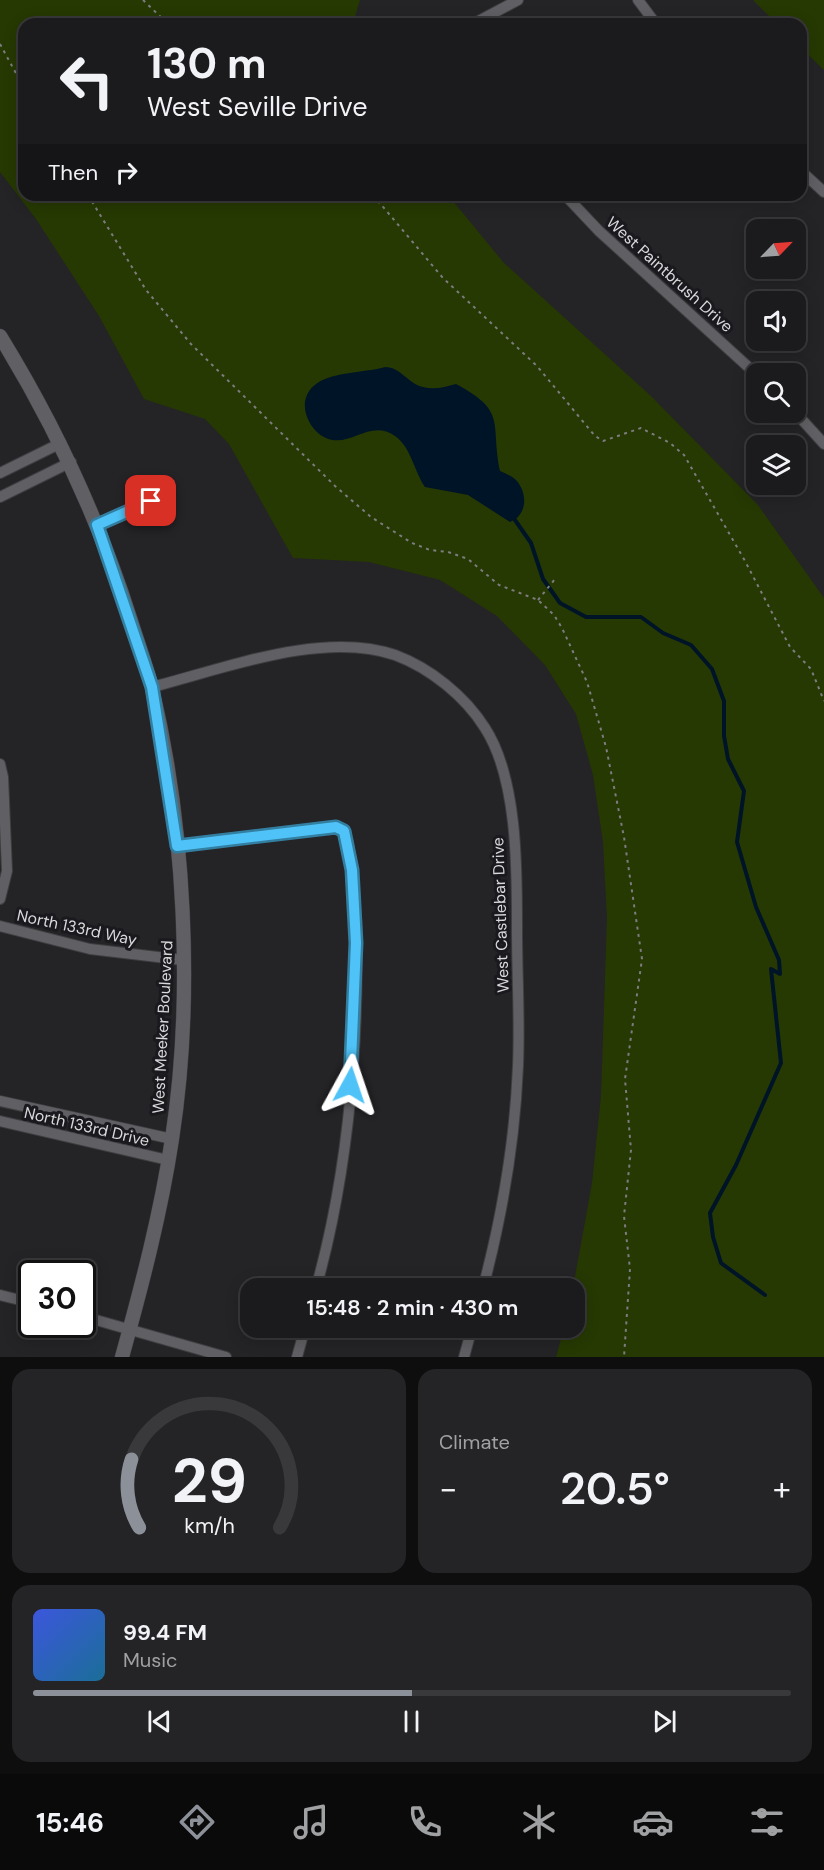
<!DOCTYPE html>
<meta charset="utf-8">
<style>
:root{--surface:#1b1a1c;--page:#242325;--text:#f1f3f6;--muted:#a0a1a3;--line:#39383b;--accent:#8c9099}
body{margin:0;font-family:"DM Sans",sans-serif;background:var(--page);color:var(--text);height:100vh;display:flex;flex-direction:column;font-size:22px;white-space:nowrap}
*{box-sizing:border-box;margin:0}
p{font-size:20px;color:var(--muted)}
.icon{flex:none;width:33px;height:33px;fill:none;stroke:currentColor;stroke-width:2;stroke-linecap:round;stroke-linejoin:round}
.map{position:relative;height:1357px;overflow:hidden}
.sheet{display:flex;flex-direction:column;gap:12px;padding:12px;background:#0f0e0f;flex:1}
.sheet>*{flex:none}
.banner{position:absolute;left:18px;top:18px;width:789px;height:183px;border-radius:18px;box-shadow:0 3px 15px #0003,0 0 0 2px var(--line);background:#1b1a1c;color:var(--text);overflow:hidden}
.needle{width:39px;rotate:65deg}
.controls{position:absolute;left:746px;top:219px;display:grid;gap:12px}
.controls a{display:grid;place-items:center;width:60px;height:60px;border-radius:12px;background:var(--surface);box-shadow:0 3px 15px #0003,0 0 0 2px var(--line);font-size:30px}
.speed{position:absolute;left:18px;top:1260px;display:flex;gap:12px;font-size:30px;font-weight:700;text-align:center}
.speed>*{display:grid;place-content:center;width:78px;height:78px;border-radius:50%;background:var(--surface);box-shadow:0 3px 15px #0003,0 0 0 2px var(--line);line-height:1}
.speed .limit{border:3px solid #111;border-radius:9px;background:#fff;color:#111}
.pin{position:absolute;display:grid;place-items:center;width:51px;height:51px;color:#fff;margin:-26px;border-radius:12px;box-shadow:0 3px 9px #0006}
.me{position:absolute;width:66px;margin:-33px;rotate:5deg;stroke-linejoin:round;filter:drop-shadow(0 0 4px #0008)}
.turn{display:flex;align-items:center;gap:21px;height:126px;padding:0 30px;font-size:27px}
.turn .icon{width:78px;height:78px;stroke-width:2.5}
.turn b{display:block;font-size:42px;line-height:51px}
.then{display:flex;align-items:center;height:57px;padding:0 30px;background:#0003;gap:12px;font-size:22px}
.big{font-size:45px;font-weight:600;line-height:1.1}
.sheet .tile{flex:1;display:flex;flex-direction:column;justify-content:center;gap:9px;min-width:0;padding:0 21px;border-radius:18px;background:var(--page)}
.sheet .dial{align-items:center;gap:0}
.dial svg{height:156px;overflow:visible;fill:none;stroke:var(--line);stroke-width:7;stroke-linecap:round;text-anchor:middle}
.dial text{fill:var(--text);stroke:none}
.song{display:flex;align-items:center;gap:18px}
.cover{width:72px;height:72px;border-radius:9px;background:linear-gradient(135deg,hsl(230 70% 55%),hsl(200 70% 35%))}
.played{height:6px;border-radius:3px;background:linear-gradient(90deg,var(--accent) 50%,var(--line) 50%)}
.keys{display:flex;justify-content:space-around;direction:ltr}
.heat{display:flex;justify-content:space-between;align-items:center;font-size:33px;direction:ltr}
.sheet .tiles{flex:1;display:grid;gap:12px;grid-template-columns:1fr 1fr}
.tile:last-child{grid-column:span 2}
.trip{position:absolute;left:240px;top:1278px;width:345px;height:60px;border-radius:18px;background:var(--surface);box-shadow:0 3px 15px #0003,0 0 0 2px var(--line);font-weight:600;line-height:60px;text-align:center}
.menu{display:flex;height:96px;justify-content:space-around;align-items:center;background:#0b0a0b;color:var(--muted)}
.menu .icon{width:42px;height:42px}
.menu .active{color:var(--accent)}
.menu b{font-size:27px;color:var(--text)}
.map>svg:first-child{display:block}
.green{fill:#263902}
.water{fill:#001427}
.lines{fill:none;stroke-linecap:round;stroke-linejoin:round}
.stream{stroke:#001427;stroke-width:4}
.minor-casing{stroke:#3e3d40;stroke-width:12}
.tertiary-casing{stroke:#3e3d40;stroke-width:15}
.path{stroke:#7d7c7f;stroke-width:2;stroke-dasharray:3 4.5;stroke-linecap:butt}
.minor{stroke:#605f63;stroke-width:10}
.tertiary{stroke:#605f63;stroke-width:14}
.route-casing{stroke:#337fa1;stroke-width:15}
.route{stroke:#4fc3f7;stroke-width:10}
.labels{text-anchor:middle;stroke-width:6;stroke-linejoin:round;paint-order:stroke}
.street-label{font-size:16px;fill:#d9d8da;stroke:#1a191d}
</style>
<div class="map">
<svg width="824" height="1357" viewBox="0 0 824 1357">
<rect width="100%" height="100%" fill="#242326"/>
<path class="green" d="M0 0H360L353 24H24V195H448L504 263 651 396 758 505 824 598V1357H556L564 1328H574L573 1288 592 1183 601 1096 607 918 603 842 593 775 576 714 545 665 497 616 440 580 369 562 293 558 229 444 205 419 144 399 99 316 36 219 0 172Z
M753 0H824V70L801 48V24H777Z"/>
<path class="water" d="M385 367C401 367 408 384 423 387 434 390 445 387 456 384 508 412 490 422 500 471 506 474 513 476 517 481 528 495 527 515 510 522L468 495 425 487C414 471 411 447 395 436 367 416 346 456 318 433 311 427 306 417 305 409 303 369 359 375 385 367Z"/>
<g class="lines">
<path class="stream" d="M515 520 531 543 543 579 560 603 586 617H641L663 633 691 645 712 669 724 701V736L728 759 744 791 737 842 756 907 779 960 780 974 771 969 781 1063 736 1165 710 1213 713 1237 721 1263 765 1295"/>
<defs>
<path id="minor" d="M638 0 656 24
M473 24 518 0
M801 171 824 192
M565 195 599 231 756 374
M795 412 824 444
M0 473 61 443
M0 497 71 462
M97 525 151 501
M152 687C223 669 323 630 395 655 430 668 465 696 485 728 518 779 517 871 517 930 517 975 520 1021 518 1066 515 1141 502 1216 483 1288
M0 764 3 777 7 871 0 899
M177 846 336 827 344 831 348 842C367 978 353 1156 316 1288
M0 926 90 949 183 960
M0 1101 172 1139
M0 1121 168 1160
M0 1295 32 1303
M82 1316 226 1357
M297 1357 305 1328
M464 1357 472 1328"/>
<path id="tertiary" d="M0 336C56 427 99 520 131 621 138 643 146 665 152 688 185 828 194 996 172 1139 161 1212 142 1285 122 1357"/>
</defs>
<use href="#minor" class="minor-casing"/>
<use href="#tertiary" class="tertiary-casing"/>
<path class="path" d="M143 0 168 24
M0 44 24 88
M88 195 146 290 191 344 335 486 371 517 412 543 430 550 448 552 468 559 499 585 538 600 554 615 562 628 587 682 606 747 624 837 642 959 625 1079 631 1150 624 1216 630 1269 624 1357
M373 195 443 278 537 366 595 436 603 441 641 428 670 443 684 455 745 561 790 647 811 669 824 701
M538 600 555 579"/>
<use href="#minor" class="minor"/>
<use href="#tertiary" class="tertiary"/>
</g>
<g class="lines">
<defs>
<path id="route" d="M151 501 97 525 152 687 177 846 336 827 344 831 352 870 356 943 350 1085"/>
</defs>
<use href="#route" class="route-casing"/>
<use href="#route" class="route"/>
</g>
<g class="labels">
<g class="street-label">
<text transform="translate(670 274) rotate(42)" y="6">West Paintbrush Drive</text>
<text transform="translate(500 915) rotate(-92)" y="6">West Castlebar Drive</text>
<text transform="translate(77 927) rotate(12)" y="6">North 133rd Way</text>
<text transform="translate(162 1027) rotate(-87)" y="6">West Meeker Boulevard</text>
<text transform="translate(87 1126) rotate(13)" y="6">North 133rd Drive</text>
</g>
</g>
</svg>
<div class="controls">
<a><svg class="needle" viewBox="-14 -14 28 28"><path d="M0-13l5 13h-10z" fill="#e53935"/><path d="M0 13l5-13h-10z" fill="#a0a1a3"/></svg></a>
<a><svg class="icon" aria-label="sound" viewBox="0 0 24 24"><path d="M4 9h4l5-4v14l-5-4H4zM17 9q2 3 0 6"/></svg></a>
<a><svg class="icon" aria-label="search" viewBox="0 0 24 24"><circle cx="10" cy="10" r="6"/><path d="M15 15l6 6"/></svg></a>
<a><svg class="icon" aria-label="layers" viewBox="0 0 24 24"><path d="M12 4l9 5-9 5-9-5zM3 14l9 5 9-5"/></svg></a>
</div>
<div class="speed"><div class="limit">30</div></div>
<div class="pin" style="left:151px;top:501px;background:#d93025"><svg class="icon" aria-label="arrive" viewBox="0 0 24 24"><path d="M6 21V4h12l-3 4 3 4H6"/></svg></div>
<svg class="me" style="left:350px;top:1085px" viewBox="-20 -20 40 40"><path d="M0-17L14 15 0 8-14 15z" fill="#4fc3f7" stroke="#fff" stroke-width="4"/></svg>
<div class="trip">15:48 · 2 min · 430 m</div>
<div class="banner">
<div class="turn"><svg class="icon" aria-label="left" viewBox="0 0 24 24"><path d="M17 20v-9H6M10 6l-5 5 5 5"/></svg><div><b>130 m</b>West Seville Drive</div></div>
<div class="then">Then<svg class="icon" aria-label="right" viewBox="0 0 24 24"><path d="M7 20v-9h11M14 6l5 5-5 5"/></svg></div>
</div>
</div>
<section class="sheet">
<div class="tiles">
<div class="tile dial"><svg viewBox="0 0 100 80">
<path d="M14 69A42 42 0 1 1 86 69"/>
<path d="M14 69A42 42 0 0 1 10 34" stroke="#8c9099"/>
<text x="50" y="56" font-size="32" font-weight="700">29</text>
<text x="50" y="72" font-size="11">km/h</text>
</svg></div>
<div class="tile"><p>Climate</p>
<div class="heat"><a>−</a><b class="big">20.5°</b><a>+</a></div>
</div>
<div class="tile">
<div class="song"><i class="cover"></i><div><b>99.4 FM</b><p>Music</p></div></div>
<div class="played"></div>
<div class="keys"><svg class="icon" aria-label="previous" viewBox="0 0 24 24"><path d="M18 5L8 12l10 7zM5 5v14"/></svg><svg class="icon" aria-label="pause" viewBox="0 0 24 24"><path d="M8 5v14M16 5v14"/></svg><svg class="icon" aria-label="next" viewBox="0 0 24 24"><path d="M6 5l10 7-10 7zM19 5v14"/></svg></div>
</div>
</div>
</section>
<nav class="menu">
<b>15:46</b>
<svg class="icon active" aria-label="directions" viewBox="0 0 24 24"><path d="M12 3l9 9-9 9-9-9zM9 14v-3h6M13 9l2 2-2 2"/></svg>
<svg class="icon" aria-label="music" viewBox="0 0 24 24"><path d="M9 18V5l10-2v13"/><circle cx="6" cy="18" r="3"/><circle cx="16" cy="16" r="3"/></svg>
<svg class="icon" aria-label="phone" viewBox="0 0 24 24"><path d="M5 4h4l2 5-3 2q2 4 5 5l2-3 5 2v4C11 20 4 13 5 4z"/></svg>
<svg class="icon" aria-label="climate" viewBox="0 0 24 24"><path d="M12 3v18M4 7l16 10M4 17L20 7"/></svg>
<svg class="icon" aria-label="car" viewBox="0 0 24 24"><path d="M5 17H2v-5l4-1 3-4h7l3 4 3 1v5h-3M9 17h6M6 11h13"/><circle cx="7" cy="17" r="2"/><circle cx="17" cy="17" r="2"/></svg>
<svg class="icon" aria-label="filters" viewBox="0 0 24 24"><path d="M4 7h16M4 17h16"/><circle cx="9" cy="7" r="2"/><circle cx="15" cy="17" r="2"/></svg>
</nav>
